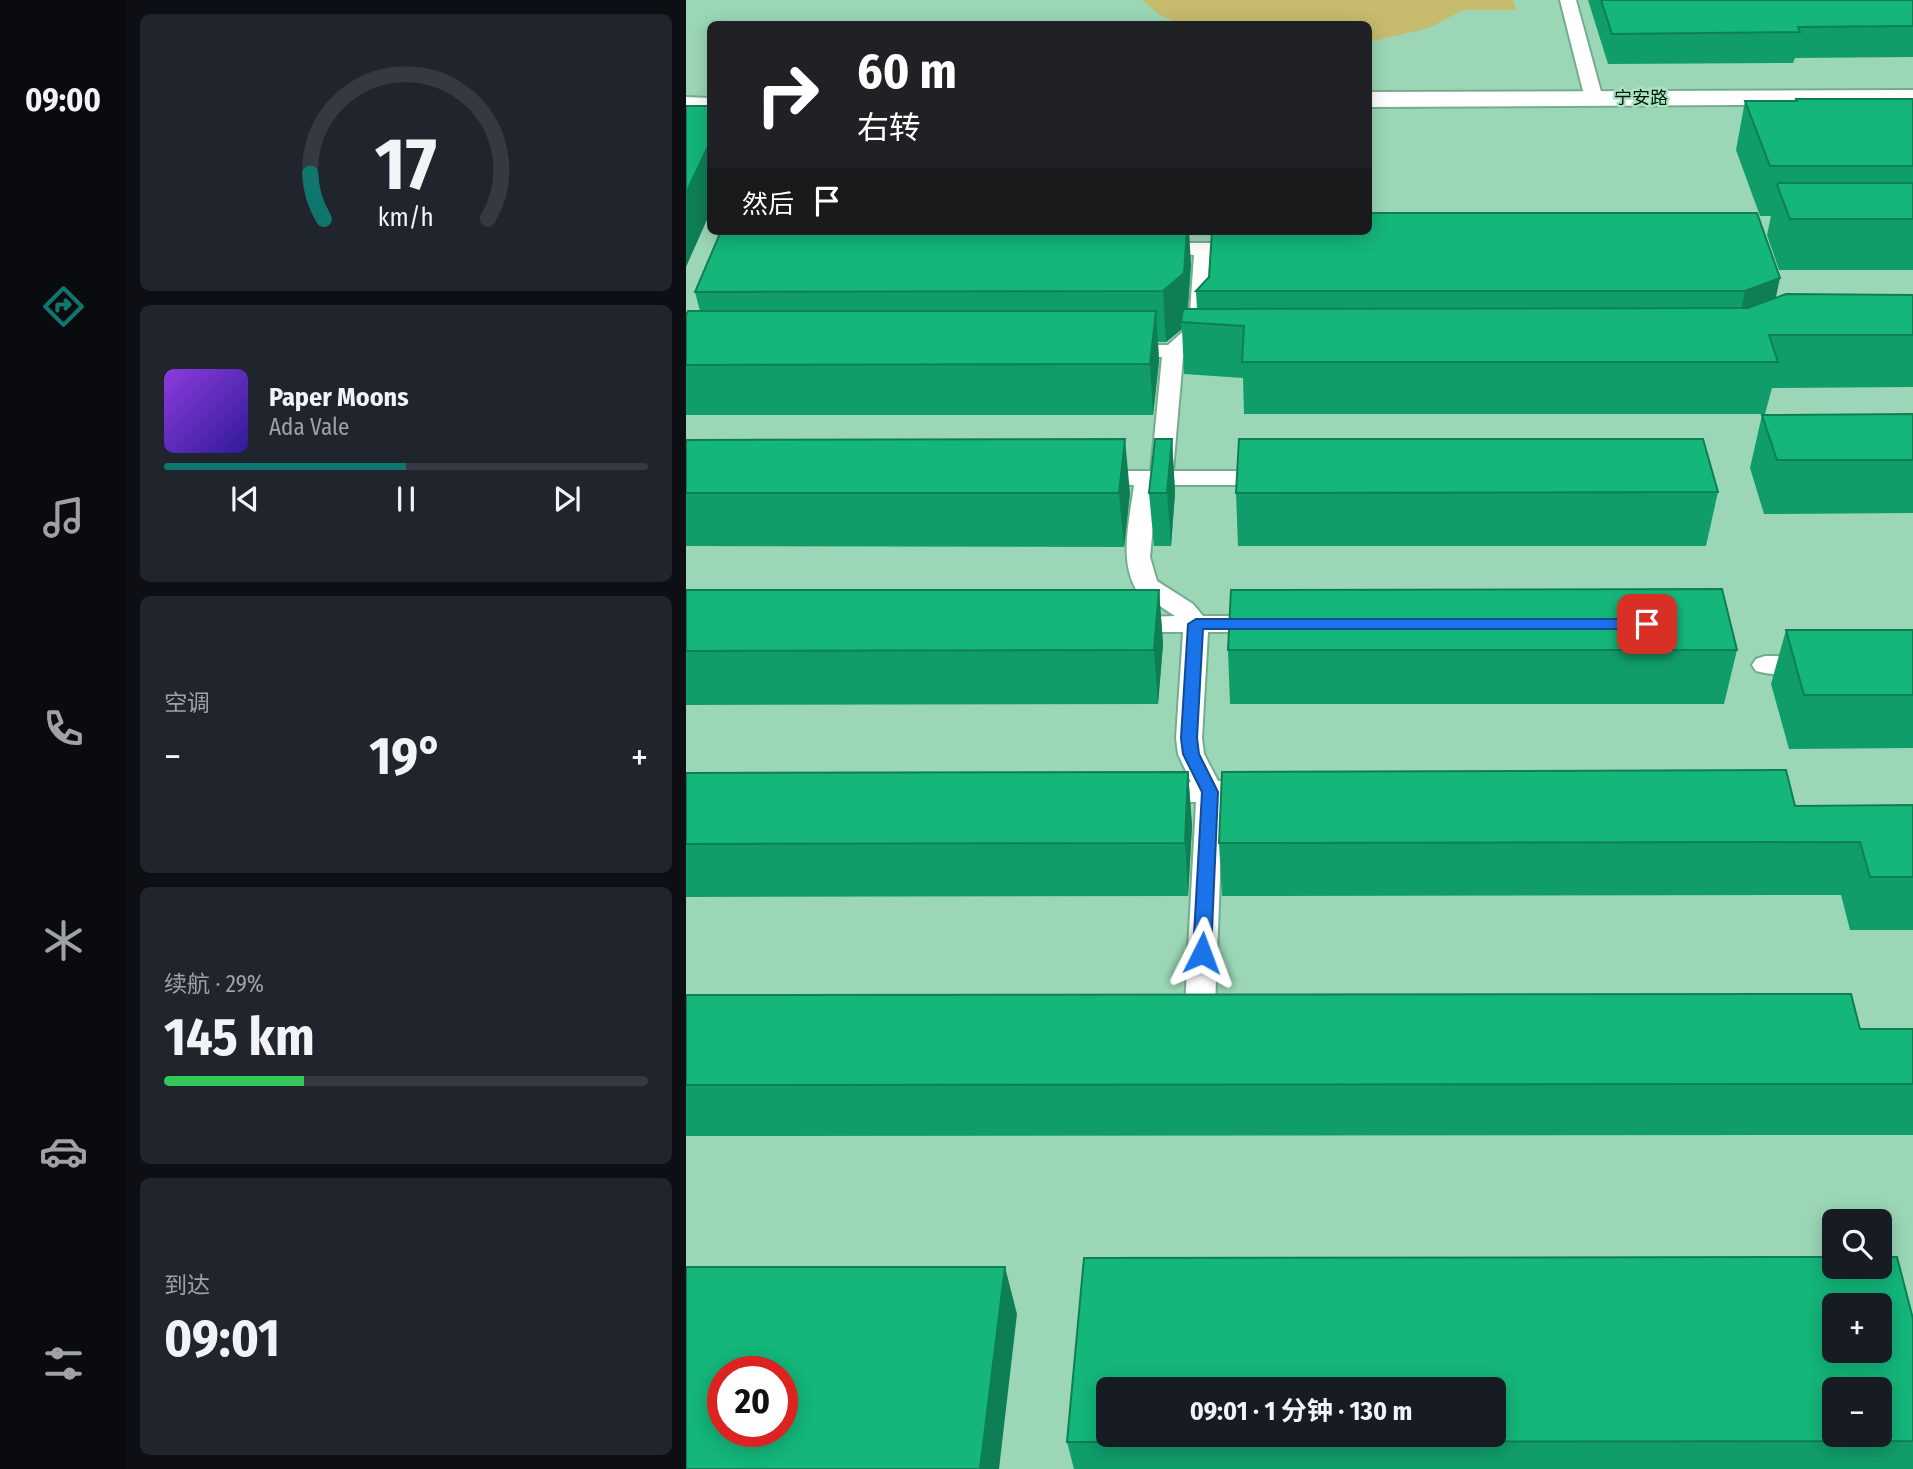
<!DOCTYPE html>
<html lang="zh">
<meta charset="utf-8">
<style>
:root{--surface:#171b24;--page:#20242c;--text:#f1f3f6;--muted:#9ea1a6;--line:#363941;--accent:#0f766e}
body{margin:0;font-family:"Fira Sans Condensed","Noto Sans SC",sans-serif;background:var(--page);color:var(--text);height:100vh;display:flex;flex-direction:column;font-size:26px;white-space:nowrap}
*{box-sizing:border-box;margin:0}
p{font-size:23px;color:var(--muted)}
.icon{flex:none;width:38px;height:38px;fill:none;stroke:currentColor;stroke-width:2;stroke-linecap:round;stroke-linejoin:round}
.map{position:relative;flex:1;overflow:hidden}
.sheet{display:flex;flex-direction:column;gap:14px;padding:14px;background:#0d0f14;width:560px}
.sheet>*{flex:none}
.guide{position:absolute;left:21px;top:21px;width:665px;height:214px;border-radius:10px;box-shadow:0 4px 18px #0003;background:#202124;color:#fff;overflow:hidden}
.buttons{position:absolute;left:1136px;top:1209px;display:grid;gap:14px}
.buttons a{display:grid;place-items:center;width:70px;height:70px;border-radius:10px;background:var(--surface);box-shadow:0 4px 18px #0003;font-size:35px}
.speed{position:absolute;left:21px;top:1356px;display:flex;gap:14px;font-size:35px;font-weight:700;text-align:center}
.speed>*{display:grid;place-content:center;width:91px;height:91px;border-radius:50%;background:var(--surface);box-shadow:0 4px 18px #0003;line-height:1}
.speed .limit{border:10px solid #d22;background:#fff;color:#111}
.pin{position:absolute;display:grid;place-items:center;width:60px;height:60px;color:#fff;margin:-30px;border-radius:14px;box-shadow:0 4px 10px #0006}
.me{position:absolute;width:77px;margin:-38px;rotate:3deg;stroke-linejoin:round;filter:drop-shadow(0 0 5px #0008)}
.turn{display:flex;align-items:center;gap:24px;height:147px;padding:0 35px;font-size:32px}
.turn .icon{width:91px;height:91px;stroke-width:2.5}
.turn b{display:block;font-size:49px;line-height:60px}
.then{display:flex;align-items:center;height:66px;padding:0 35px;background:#0003;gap:14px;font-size:26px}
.big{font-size:52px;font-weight:700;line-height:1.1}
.sheet .card{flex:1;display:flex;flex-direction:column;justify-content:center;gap:10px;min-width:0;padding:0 24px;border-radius:10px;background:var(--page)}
.sheet .dial{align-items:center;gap:0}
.dial svg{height:182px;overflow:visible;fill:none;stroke:var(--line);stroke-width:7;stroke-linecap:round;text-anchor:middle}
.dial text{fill:var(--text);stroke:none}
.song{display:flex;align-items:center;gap:21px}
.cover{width:84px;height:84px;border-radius:10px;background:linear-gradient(135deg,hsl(270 70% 55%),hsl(250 70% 35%))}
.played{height:7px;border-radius:4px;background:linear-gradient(90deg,var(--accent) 50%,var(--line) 50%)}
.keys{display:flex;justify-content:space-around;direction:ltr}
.heat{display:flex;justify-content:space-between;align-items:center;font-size:38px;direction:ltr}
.charge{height:10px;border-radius:5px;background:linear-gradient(90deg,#34c759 29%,var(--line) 0)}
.trip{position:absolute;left:410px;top:1377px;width:410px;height:70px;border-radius:10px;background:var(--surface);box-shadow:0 4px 18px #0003;font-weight:700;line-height:70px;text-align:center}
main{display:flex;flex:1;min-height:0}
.dock{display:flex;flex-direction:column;width:126px;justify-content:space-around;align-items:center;background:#090b0e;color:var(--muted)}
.dock .icon{width:49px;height:49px}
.dock .selected{color:var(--accent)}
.dock b{font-size:32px;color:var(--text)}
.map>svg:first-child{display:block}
.green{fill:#c7bb6e}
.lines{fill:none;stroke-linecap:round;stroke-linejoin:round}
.lane-casing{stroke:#73ad8e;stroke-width:4}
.secondary-casing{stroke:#73ad8e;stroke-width:4}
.lane{fill:#fff;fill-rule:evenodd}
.secondary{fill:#fff;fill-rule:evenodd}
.wall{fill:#119d69}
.shaded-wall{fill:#0e7f55}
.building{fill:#14b67a;stroke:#0e7f55;stroke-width:2;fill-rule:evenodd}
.route{fill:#1a73e8;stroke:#114b97;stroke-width:2}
.labels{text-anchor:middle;stroke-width:5;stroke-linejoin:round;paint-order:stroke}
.far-street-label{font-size:18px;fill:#001308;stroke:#a8e4c3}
</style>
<main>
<nav class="dock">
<b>09:00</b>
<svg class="icon selected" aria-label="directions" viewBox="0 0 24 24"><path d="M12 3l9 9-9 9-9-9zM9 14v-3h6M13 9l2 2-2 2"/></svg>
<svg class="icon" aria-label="music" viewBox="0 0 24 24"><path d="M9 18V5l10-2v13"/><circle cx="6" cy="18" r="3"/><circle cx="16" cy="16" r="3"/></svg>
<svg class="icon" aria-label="phone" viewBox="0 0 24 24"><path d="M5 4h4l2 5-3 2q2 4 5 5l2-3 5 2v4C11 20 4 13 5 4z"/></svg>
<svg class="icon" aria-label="climate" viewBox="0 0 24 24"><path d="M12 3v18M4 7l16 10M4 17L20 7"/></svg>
<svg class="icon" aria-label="car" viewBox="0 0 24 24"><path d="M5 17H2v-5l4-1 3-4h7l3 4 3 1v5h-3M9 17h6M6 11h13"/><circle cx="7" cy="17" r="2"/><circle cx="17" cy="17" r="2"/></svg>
<svg class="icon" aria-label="filters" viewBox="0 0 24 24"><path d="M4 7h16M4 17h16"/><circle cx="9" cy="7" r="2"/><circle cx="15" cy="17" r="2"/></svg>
</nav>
<section class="sheet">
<div class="card dial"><svg viewBox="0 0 100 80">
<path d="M14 69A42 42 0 1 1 86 69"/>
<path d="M14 69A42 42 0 0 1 8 49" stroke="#0f766e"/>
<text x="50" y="56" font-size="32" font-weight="700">17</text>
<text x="50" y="72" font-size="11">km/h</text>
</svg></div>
<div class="card">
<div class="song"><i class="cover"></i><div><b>Paper Moons</b><p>Ada Vale</p></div></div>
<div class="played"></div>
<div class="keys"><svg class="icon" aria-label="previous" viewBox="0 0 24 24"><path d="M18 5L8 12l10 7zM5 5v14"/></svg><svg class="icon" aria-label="pause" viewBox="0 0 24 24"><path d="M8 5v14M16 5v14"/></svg><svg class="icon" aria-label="next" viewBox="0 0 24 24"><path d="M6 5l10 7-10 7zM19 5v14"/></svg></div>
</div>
<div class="card"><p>空调</p>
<div class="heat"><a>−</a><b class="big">19°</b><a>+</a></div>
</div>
<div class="card"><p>续航 · 29%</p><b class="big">145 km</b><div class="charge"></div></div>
<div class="card"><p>到达</p><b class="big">09:01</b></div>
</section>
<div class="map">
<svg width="1227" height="1469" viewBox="0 0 1227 1469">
<rect width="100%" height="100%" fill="#9bd7b6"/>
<path class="green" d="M456 0H827L830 10H777L743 28 683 42 682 24H494L474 15Z"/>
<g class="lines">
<defs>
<path id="lane" d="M874 0H890L917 99 914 103 908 104 899 99Z
M468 243H559L569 249 559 255H527L523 328 506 345 538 347 541 351 538 355 497 357 487 471H587L595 473 598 478 595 483 587 485H471L464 557 471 581 507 604 517 616H577L586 618 589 624 586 630 577 632H522L516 738 518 754 532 781H570L580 784 584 791 580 798 570 801H537L529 1006 525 1015 514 1018 503 1015 499 1006 510 802H468L458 799 454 792 458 785 468 782H505L492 754 490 738 497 632H440L431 630 428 624 431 618 489 616 451 591C432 560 444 519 448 485L401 483 398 478 401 473 409 471H465L476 357 429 355 426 351 429 347 436 345H482L503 326 508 255 461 253 458 249Z
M1079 656H1124L1133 659 1137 665 1133 671C1115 676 1088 676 1070 671L1066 665 1070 659Z"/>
<path id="secondary" d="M1227 90V104L682 107V92Z
M0 97 24 98V112L0 113Z"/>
</defs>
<use href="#lane" class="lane-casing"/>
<use href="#secondary" class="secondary-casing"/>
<use href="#lane" class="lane"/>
<use href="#secondary" class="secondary"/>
</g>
<path class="wall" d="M902 0H1227V57L1109 58 1107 63 922 64Z
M1110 99H1227V270H1093L1081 235 1085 216H1074L1050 150 1059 101H1110Z
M1071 213 1090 298 1227 295V387L1086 388 1079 414H558L557 378 498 374 496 329 480 342H472L473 361 467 415H0V365L14 311 9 292 505 264 502 309H511L510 291Z
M1227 414V513L1078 514 1064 468 1076 415Z
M486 439 489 493 485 546H468L463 493Z
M0 440 444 493 438 547 0 546Z
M1032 492 1020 546H552L550 493Z
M0 590H473L477 644 472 704 0 705Z
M1100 630H1227V748L1103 749 1085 684Z
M542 650H1051L1038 704H544Z
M502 772 506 826 502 896 0 897V773Z
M1227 805V930H1164L1155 895 536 896 533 843 1109 806Z
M0 995 1174 1029H1227V1135L0 1136Z
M1227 1319V1469H388L381 1442Z"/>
<path class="shaded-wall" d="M24 142V213L0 267V193Z
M501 231H503L505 264 500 325V322H495L496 329 480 342 477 291Z
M1094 278 1083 330 1049 342 1059 291Z
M470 311 473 361 467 415 464 364Z
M439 439 444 493 438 547 433 493Z
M486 439 489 493 485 546 481 493Z
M473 590 477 644 472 704 468 650Z
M502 772 506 826 502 896 499 843Z
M319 1267 331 1314 313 1469H294Z"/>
<path class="building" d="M915 0H1227V26L1112 27 1114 32 926 34Z
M1110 99H1227V166H1084L1059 101H1111Z
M0 106H24V142L0 193Z
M1093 183H1227V219H1104L1091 185Z
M682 213H1071L1094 278 1059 291H510L523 277 526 231H682Z
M35 231H501L498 273 477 291 9 292Z
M1100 294 1227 295V335H1083L1092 362H556L558 326 495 322 497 309 1062 308Z
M2 311H470L464 364 0 365V315Z
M1227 414V460H1091L1076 415Z
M439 439 433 493H0V440Z
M469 439H486L481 493H463Z
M553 439H1017L1032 492 550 493Z
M1036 589 1051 650H542L545 590Z
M0 590H473L468 650 0 651Z
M1100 630H1227V695H1118Z
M1100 770 1109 806 1227 805V877H1184L1174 842 533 843 536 772Z
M502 772 499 843 0 844V773Z
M1165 994 1174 1029H1227V1084L0 1085V995Z
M1148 1257V1267H1194V1257H1211L1227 1319V1441L381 1442 398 1258ZM1148 1306H1194V1351H1148ZM422 1390H807V1435H422ZM1148 1390H1194V1435H1148Z
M0 1267H319L294 1469H0ZM37 1372H96V1432H37Z"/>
<path class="route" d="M510 619H961L969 624 961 629H517L511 738 513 754 532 792 525 953 523 958 516 960 510 958 507 953 516 792 497 754 495 738 502 624Z"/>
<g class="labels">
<g class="far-street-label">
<text x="955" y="104">宁安路</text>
</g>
</g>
</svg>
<div class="buttons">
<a><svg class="icon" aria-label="search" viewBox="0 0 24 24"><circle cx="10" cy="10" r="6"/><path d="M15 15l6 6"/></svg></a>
<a>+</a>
<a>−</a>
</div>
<div class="speed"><div class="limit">20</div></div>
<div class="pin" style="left:961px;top:624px;background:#d93025"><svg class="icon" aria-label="arrive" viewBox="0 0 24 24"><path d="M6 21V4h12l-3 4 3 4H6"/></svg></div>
<svg class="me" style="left:516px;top:953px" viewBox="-20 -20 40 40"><path d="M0-17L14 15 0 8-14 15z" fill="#1a73e8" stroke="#fff" stroke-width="4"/></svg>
<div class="trip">09:01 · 1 分钟 · 130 m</div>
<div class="guide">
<div class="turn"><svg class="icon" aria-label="right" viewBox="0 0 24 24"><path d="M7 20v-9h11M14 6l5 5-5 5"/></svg><div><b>60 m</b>右转</div></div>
<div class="then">然后<svg class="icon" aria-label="arrive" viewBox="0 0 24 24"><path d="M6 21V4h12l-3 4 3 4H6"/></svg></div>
</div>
</div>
</main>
